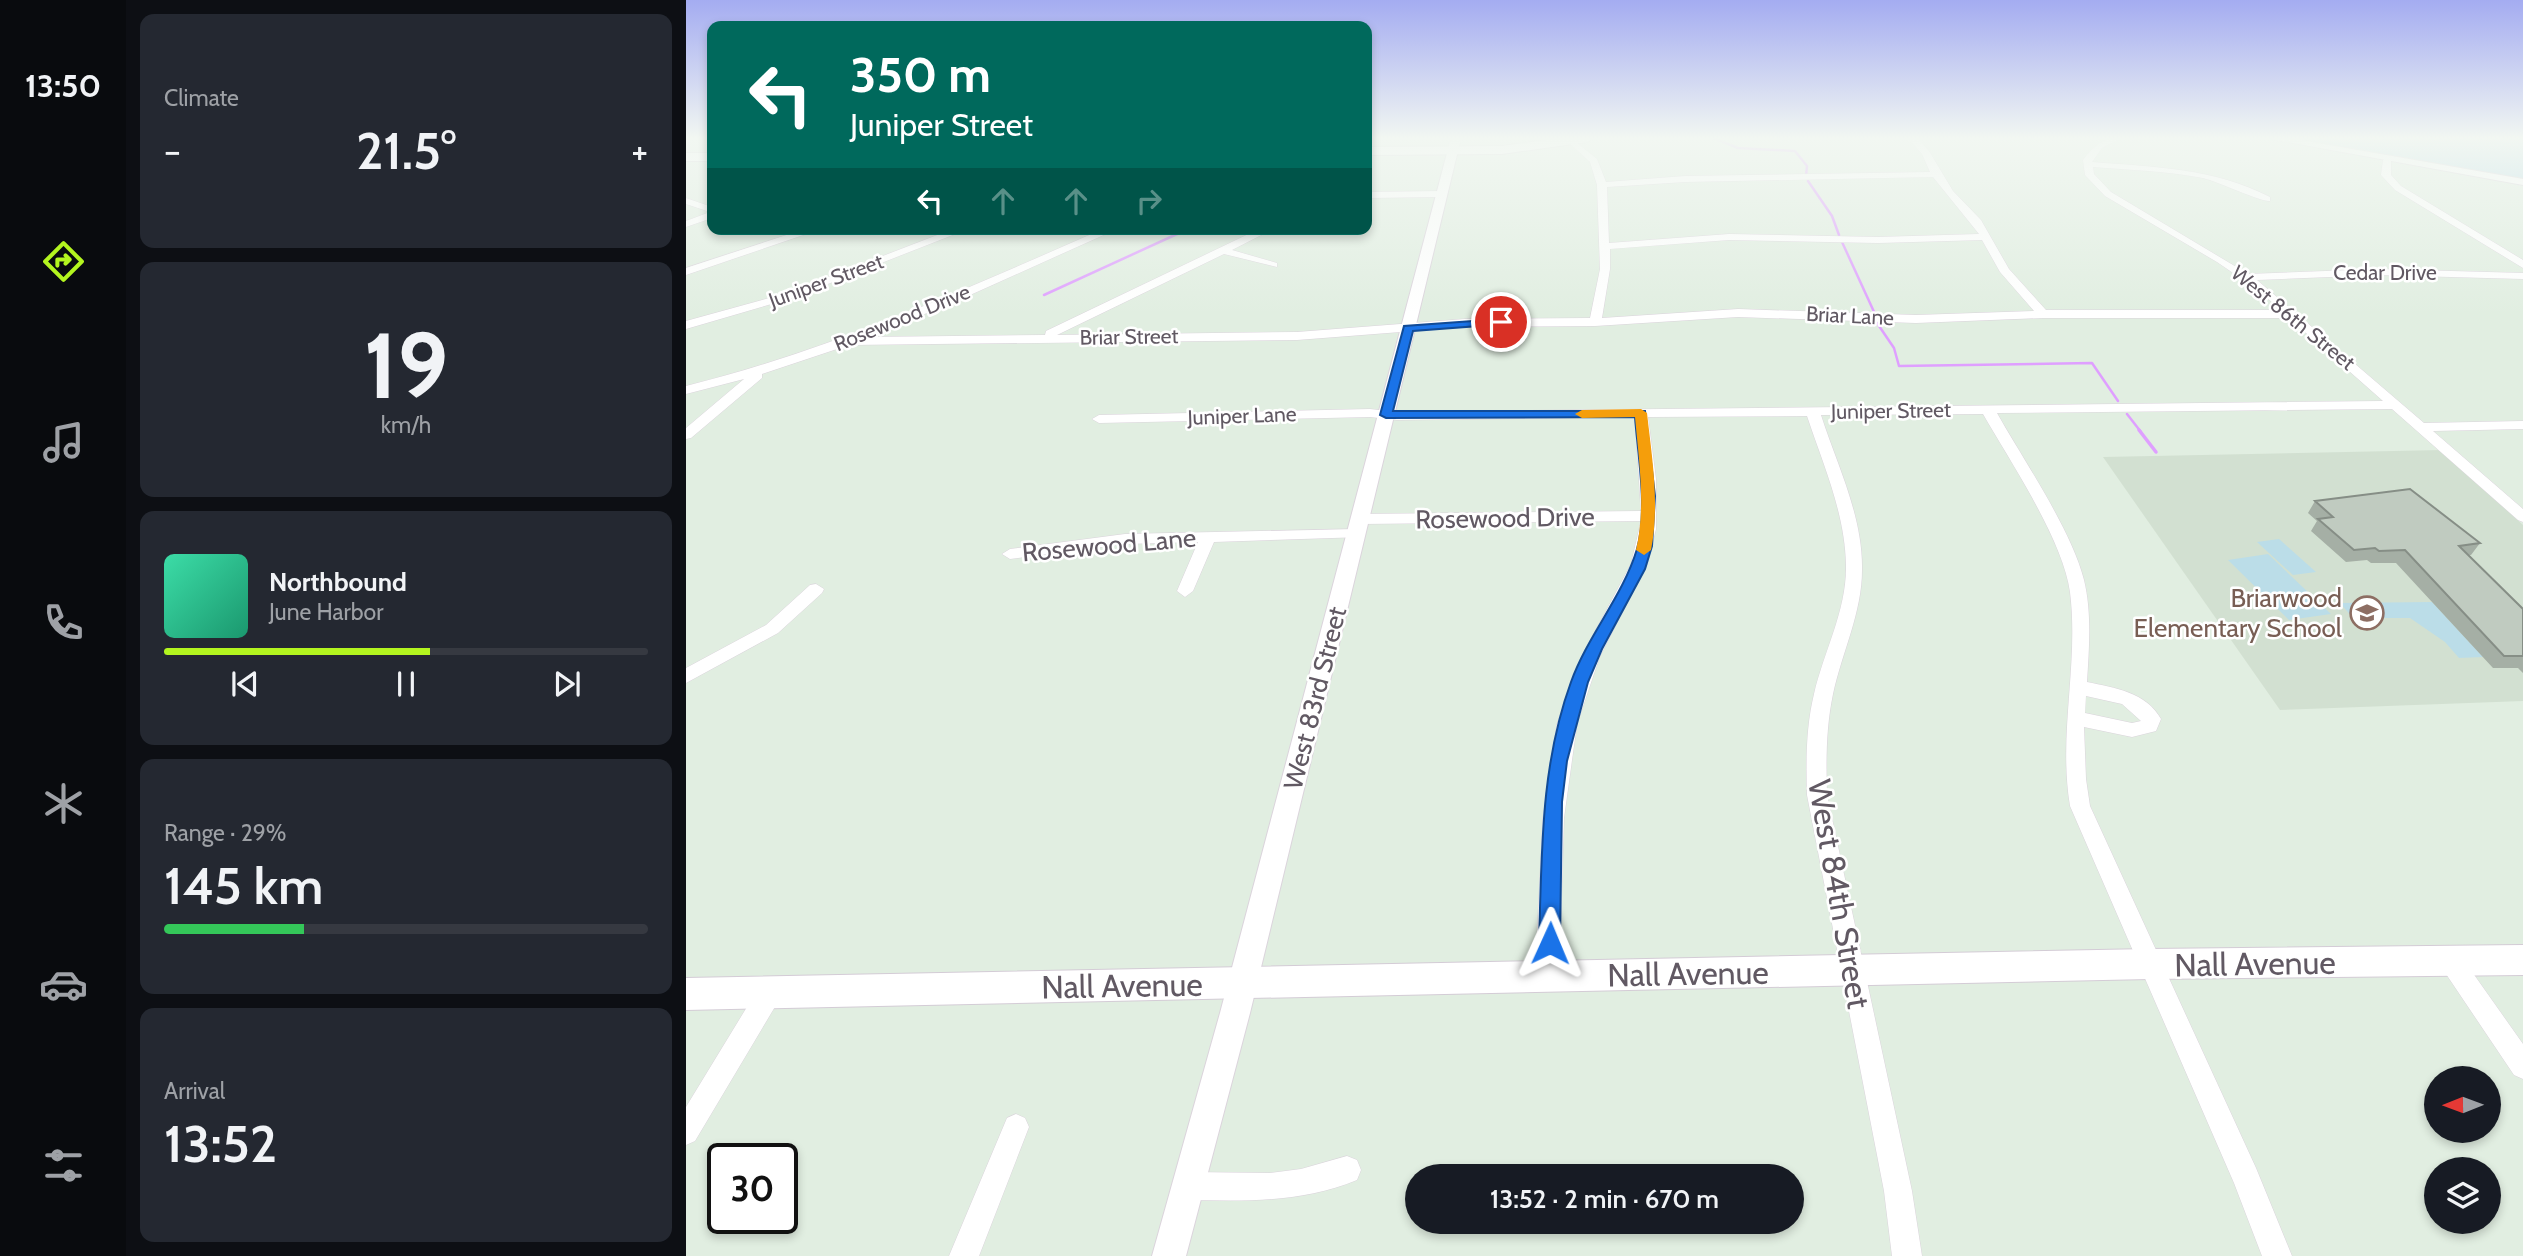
<!DOCTYPE html>
<meta charset="utf-8">
<style>
:root{--surface:#171b24;--page:#242831;--text:#f1f3f6;--muted:#9ea1a6;--line:#363941;--accent:#b3f51f}
body{margin:0;font-family:Cabin,sans-serif;background:var(--page);color:var(--text);height:100vh;display:flex;flex-direction:column;font-size:26px;white-space:nowrap}
*{box-sizing:border-box;margin:0}
p{font-size:23px;color:var(--muted)}
.icon{flex:none;width:38px;height:38px;fill:none;stroke:currentColor;stroke-width:2;stroke-linecap:round;stroke-linejoin:round}
.map{position:relative;flex:1;overflow:hidden}
.side{display:flex;flex-direction:column;gap:14px;padding:14px;background:#0d0f14;width:560px}
.side>*{flex:none}
.hud{position:absolute;left:21px;top:21px;width:665px;height:214px;border-radius:14px;box-shadow:0 4px 10px #0003;background:#00695c;color:#fff;overflow:hidden}
.needle{width:46px;rotate:269deg}
.buttons{position:absolute;left:1738px;top:1066px;display:grid;gap:14px}
.buttons a{display:grid;place-items:center;width:77px;height:77px;border-radius:50%;background:var(--surface);box-shadow:0 4px 10px #0003;font-size:35px}
.speed{position:absolute;left:21px;top:1143px;display:flex;gap:14px;font-size:35px;font-weight:700;text-align:center}
.speed>*{display:grid;place-content:center;width:91px;height:91px;border-radius:50%;background:var(--surface);box-shadow:0 4px 10px #0003;line-height:1}
.speed .limit{border:4px solid #111;border-radius:10px;background:#fff;color:#111}
.pin{position:absolute;display:grid;place-items:center;width:60px;height:60px;color:#fff;margin:-30px;border:4px solid #fff;border-radius:50%;box-shadow:0 2px 7px #0007}
.me{position:absolute;width:77px;margin:-38px;rotate:1deg;stroke-linejoin:round;filter:drop-shadow(0 0 5px #0008)}
.turn{display:flex;align-items:center;gap:24px;height:147px;padding:0 28px;font-size:32px}
.turn .icon{width:91px;height:91px;stroke-width:2.5}
.turn b{display:block;font-size:49px;line-height:60px}
.lanes{display:flex;align-items:center;height:66px;padding:0 28px;background:#0003;justify-content:center;gap:35px;direction:ltr}
.lanes .off{opacity:.35}
.big{font-size:52px;font-weight:600;line-height:1.1}
.side .card{flex:1;display:flex;flex-direction:column;justify-content:center;gap:10px;min-width:0;padding:0 24px;border-radius:14px;background:var(--page)}
.side .dial{align-items:center;gap:0}
.dial b{font-size:91px;line-height:1}
.song{display:flex;align-items:center;gap:21px}
.cover{width:84px;height:84px;border-radius:10px;background:linear-gradient(135deg,hsl(160 70% 55%),hsl(160 70% 35%))}
.played{height:7px;border-radius:4px;background:linear-gradient(90deg,var(--accent) 55%,var(--line) 55%)}
.keys{display:flex;justify-content:space-around;direction:ltr}
.heat{display:flex;justify-content:space-between;align-items:center;font-size:38px;direction:ltr}
.charge{height:10px;border-radius:5px;background:linear-gradient(90deg,#34c759 29%,var(--line) 0)}
.trip{position:absolute;left:719px;top:1164px;width:399px;height:70px;border-radius:35px;background:var(--surface);box-shadow:0 4px 10px #0003;font-weight:600;line-height:70px;text-align:center}
main{display:flex;flex:1;min-height:0}
.menu{display:flex;flex-direction:column;width:126px;justify-content:space-around;align-items:center;background:#090b0e;color:var(--muted)}
.menu .icon{width:49px;height:49px}
.menu .on{color:var(--accent)}
.menu b{font-size:32px;color:var(--text)}
.map>svg:first-child{display:block}
.education{fill:#d2e0d1}
.green{fill:#bbdde8}
.lines{fill:none;stroke-linecap:round;stroke-linejoin:round}
.stream-far1{stroke:#df9fff;stroke-width:2.5}
.stream{stroke:#df9fff;stroke-width:3.5}
.minor-casing{stroke:#dbd4dc;stroke-width:1}
.tertiary-casing{stroke:#dbd4dc;stroke-width:2}
.secondary-casing{stroke:#d4ccd6;stroke-width:2}
.minor{fill:#fff;fill-rule:evenodd}
.tertiary{fill:#fff;fill-rule:evenodd}
.secondary{fill:#fff;fill-rule:evenodd}
.wall{fill:#a5afa5}
.building{fill:#c0cbc0;stroke:#868e86;stroke-width:2}
.route{fill:#1a73e8;stroke:#114b97;stroke-width:2}
.slow{fill:#f59e0b}
.labels{text-anchor:middle;stroke-width:5;stroke-linejoin:round;paint-order:stroke}
.far-street-label{font-size:21px;fill:#615963;stroke:#fff}
.street-label{font-size:26px;fill:#615963;stroke:#fff}
.education-label{font-size:26px;fill:#785e54;stroke:#fff;text-anchor:end}
.near-street-label{font-size:32px;fill:#615963;stroke:#fff}
</style>
<main>
<nav class="menu">
<b>13:50</b>
<svg class="icon on" aria-label="directions" viewBox="0 0 24 24"><path d="M12 3l9 9-9 9-9-9zM9 14v-3h6M13 9l2 2-2 2"/></svg>
<svg class="icon" aria-label="music" viewBox="0 0 24 24"><path d="M9 18V5l10-2v13"/><circle cx="6" cy="18" r="3"/><circle cx="16" cy="16" r="3"/></svg>
<svg class="icon" aria-label="phone" viewBox="0 0 24 24"><path d="M5 4h4l2 5-3 2q2 4 5 5l2-3 5 2v4C11 20 4 13 5 4z"/></svg>
<svg class="icon" aria-label="climate" viewBox="0 0 24 24"><path d="M12 3v18M4 7l16 10M4 17L20 7"/></svg>
<svg class="icon" aria-label="car" viewBox="0 0 24 24"><path d="M5 17H2v-5l4-1 3-4h7l3 4 3 1v5h-3M9 17h6M6 11h13"/><circle cx="7" cy="17" r="2"/><circle cx="17" cy="17" r="2"/></svg>
<svg class="icon" aria-label="filters" viewBox="0 0 24 24"><path d="M4 7h16M4 17h16"/><circle cx="9" cy="7" r="2"/><circle cx="15" cy="17" r="2"/></svg>
</nav>
<section class="side">
<div class="card"><p>Climate</p>
<div class="heat"><a>−</a><b class="big">21.5°</b><a>+</a></div>
</div>
<div class="card dial"><b>19</b><p>km/h</p></div>
<div class="card">
<div class="song"><i class="cover"></i><div><b>Northbound</b><p>June Harbor</p></div></div>
<div class="played"></div>
<div class="keys"><svg class="icon" aria-label="previous" viewBox="0 0 24 24"><path d="M18 5L8 12l10 7zM5 5v14"/></svg><svg class="icon" aria-label="pause" viewBox="0 0 24 24"><path d="M8 5v14M16 5v14"/></svg><svg class="icon" aria-label="next" viewBox="0 0 24 24"><path d="M6 5l10 7-10 7zM19 5v14"/></svg></div>
</div>
<div class="card"><p>Range · 29%</p><b class="big">145 km</b><div class="charge"></div></div>
<div class="card"><p>Arrival</p><b class="big">13:52</b></div>
</section>
<div class="map">
<svg width="1837" height="1256" viewBox="0 0 1837 1256">
<rect width="100%" height="100%" fill="#e1eee1"/>
<path class="education" d="M1756 450 1837 525V701L1594 710 1417 457Z"/>
<path class="green" d="M1584 138H1837V182Z
M1593 539 1630 572 1607 575 1571 542Z
M1582 554 1645 614 1603 620 1542 560Z
M1746 602 1797 657 1773 658 1759 642 1724 618H1667L1654 603Z"/>
<g class="lines">
<path class="stream-far1" d="M1027 138 1052 148 1109 151 1121 166 1120 176
M681 141 686 138
M1122 181 1146 216 1153 235
M1156 242 1189 314
M358 295 502 229
M1191 323 1208 348 1213 366 1406 363 1432 401
M1441 414 1455 432"/>
<path class="stream" d="M1453 430 1470 452"/>
<defs>
<path id="minor" d="M885 138 911 159 920 182 999 176 1244 172 1236 154 1222 138H1231L1243 151 1267 191 1295 220 1323 269 1360 310H1595L1572 290 1531 262 1419 196 1399 175 1397 160C1408 146 1416 138 1435 138L1416 148 1406 162C1468 167 1528 168 1584 197V201C1575 202 1533 182 1517 178 1481 171 1444 170 1407 167L1408 174 1425 192 1562 274 1693 269 1837 273V279L1693 275 1571 280 1738 423 1837 421V429L1747 431 1837 509V522L1832 520 1706 409 1311 413C1338 461 1385 529 1398 580 1406 613 1403 649 1401 682 1429 688 1460 692 1475 719L1470 731 1446 737 1398 727 1400 779 1404 806 1570 1168 1606 1256H1576L1548 1183 1384 806C1372 733 1393 664 1384 592 1377 540 1324 461 1297 414L1135 415C1151 465 1177 516 1176 570 1176 613 1156 652 1147 694 1140 727 1140 761 1141 795L1226 1191 1236 1256H1206L1198 1191 1121 795C1120 761 1120 727 1128 694 1138 651 1161 610 1160 565 1159 513 1137 464 1121 416L962 417 970 479V529L961 564 914 656 891 724 878 818 873 977 869 985 861 988 853 985 849 977 857 818 871 724 896 656 945 564 955 521 674 524 666 519 674 514 955 511 949 417 711 420 684 417 413 423 406 419 413 415 684 409 711 412 1697 401 1603 318H1357L1230 323 1052 317 909 326 779 327 611 340 163 345 76 374V378L5 438 0 439V428L58 379 0 394V386C145 350 280 289 417 229H431L273 300 182 337 359 335 360 331 573 229H587L546 250 591 263V267L538 254 371 335 611 332 779 319 904 318 914 269 911 185 904 162 881 141ZM1247 177 1293 234 1192 237 1043 234 923 243 921 187 999 182ZM1043 240 1192 243 1296 240 1314 272 1348 311 1230 315 1052 309 916 318 924 269V249ZM1400 696 1436 704 1455 721 1446 723 1399 713Z
M1701 157 1705 160V175L1715 186 1837 260V268L1709 190 1695 175 1697 160Z
M681 192 755 191 760 194 755 197 681 198Z
M0 198 26 207V218L0 227V221L24 212 0 204Z
M119 229H135L0 275V268Z
M267 229H282L106 298 0 329V321L98 294Z
M671 529 679 534 677 537 528 542 507 591 499 597 491 591 512 542 439 544 324 559 316 554 324 549 439 534Z
M130 584 138 589 136 593 92 633 0 683V668L80 625 124 585Z
M1764 949 1772 952 1837 1044V1079L1828 1075 1756 968 1752 960 1756 952Z
M84 981 93 984 96 992 93 1000 9 1141 0 1145V1107L75 984Z
M330 1114 339 1118 343 1127 293 1256H263L321 1118Z
M661 1156 671 1160 675 1170 671 1180C615 1203 560 1201 501 1200L491 1196 487 1186 491 1176 501 1172 584 1173 615 1169Z"/>
<path id="tertiary" d="M765 138H775L564 1013 500 1256H466L534 1013Z
M1579 138H1603L1837 179V185Z"/>
<path id="secondary" d="M875 138H907L901 142 816 154 681 155V147L816 146Z
M0 153H26V161H0Z
M1837 945V975L1464 979 0 1010V978L1464 949Z"/>
</defs>
<use href="#minor" class="minor-casing"/>
<use href="#tertiary" class="tertiary-casing"/>
<use href="#secondary" class="secondary-casing"/>
<use href="#minor" class="minor"/>
<use href="#tertiary" class="tertiary"/>
<use href="#secondary" class="secondary"/>
</g>
<path class="wall" d="M1629 501 1794 543 1785 555H1783L1837 609V673L1832 668H1807L1710 563H1685L1681 560 1660 562 1625 531 1631 521 1622 513Z"/>
<path class="building" d="M1724 489 1794 543 1773 546 1837 609V656H1818L1719 550 1693 551 1689 548 1668 550 1632 519 1647 517 1629 501Z"/>
<linearGradient id="sky" x2="0" y2="1"><stop stop-color="#a4acf1"/><stop offset="0.44" stop-color="#f2f7f2"/><stop offset="1" stop-color="#f2f7f2" stop-opacity="0"/></linearGradient>
<rect width="1837" height="314" fill="url(#sky)"/>
<path class="route" d="M815 319 819 320V324L727 331 707 411H959L969 496 966 546 959 569 916 649 902 682 881 761 876 802 874 943 871 950 864 953 856 950 853 943C856 854 854 767 885 682 902 635 937 596 951 549 962 511 952 457 949 417L700 418 694 415 718 326Z"/>
<path class="slow" d="M955 409 961 413C966 458 974 505 965 550L958 555 950 550C960 507 953 461 949 417L896 418 889 414 896 410Z"/>
<defs>
<symbol id="school-ring" viewBox="-11 -11 22 22"><circle r="9.5" fill="#fff" stroke="#8d6e63" stroke-width="1.5"/><path d="M0-5L7-2L0 1L-7-2ZM-4 1L0 2.5L4 1V4Q0 6-4 4Z" fill="#8d6e63"/></symbol>
</defs>
<g fill-rule="evenodd">
<use href="#school-ring" x="1662" y="594" width="38" height="38"/>
</g>
<g class="labels">
<g class="far-street-label">
<text x="1699" y="280">Cedar Drive</text>
<text transform="translate(140 281) rotate(-20)" y="7">Juniper Street</text>
<text transform="translate(1164 316) rotate(3)" y="7">Briar Lane</text>
<text transform="translate(216 318) rotate(-22)" y="7">Rosewood Drive</text>
<text transform="translate(1607 318) rotate(39)" y="7">West 86th Street</text>
<text transform="translate(443 337) rotate(-1)" y="7">Briar Street</text>
<text transform="translate(1205 411) rotate(-1)" y="7">Juniper Street</text>
<text transform="translate(556 416) rotate(-2)" y="7">Juniper Lane</text>
</g>
<g class="street-label">
<text transform="translate(819 518) rotate(-1)" y="9">Rosewood Drive</text>
<text transform="translate(423 545) rotate(-5)" y="9">Rosewood Lane</text>
<text transform="translate(629 698) rotate(-76)" y="9">West 83rd Street</text>
</g>
<g class="education-label">
<text x="1656" y="607">Briarwood<tspan x="1656" dy="30">Elementary School</tspan></text>
</g>
<g class="near-street-label">
<text transform="translate(1153 894) rotate(80)" y="11">West 84th Street</text>
<text transform="translate(1569 964) rotate(-1)" y="11">Nall Avenue</text>
<text transform="translate(1002 974) rotate(-1)" y="11">Nall Avenue</text>
<text transform="translate(436 986) rotate(-1)" y="11">Nall Avenue</text>
</g>
</g>
</svg>
<div class="buttons">
<a><svg class="needle" viewBox="-14 -14 28 28"><path d="M0-13l5 13h-10z" fill="#e53935"/><path d="M0 13l5-13h-10z" fill="#9ea1a6"/></svg></a>
<a><svg class="icon" aria-label="layers" viewBox="0 0 24 24"><path d="M12 4l9 5-9 5-9-5zM3 14l9 5 9-5"/></svg></a>
</div>
<div class="speed"><div class="limit">30</div></div>
<div class="pin" style="left:815px;top:322px;background:#d93025"><svg class="icon" aria-label="arrive" viewBox="0 0 24 24"><path d="M6 21V4h12l-3 4 3 4H6"/></svg></div>
<svg class="me" style="left:864px;top:943px" viewBox="-20 -20 40 40"><path d="M0-17L14 15 0 8-14 15z" fill="#1a73e8" stroke="#fff" stroke-width="4"/></svg>
<div class="trip">13:52 · 2 min · 670 m</div>
<div class="hud">
<div class="turn"><svg class="icon" aria-label="left" viewBox="0 0 24 24"><path d="M17 20v-9H6M10 6l-5 5 5 5"/></svg><div><b>350 m</b>Juniper Street</div></div>
<div class="lanes"><svg class="icon" aria-label="left" viewBox="0 0 24 24"><path d="M17 20v-9H6M10 6l-5 5 5 5"/></svg><svg class="icon off" aria-label="ahead" viewBox="0 0 24 24"><path d="M12 20V5M6 11l6-6 6 6"/></svg><svg class="icon off" aria-label="ahead" viewBox="0 0 24 24"><path d="M12 20V5M6 11l6-6 6 6"/></svg><svg class="icon off" aria-label="right" viewBox="0 0 24 24"><path d="M7 20v-9h11M14 6l5 5-5 5"/></svg></div>
</div>
</div>
</main>
